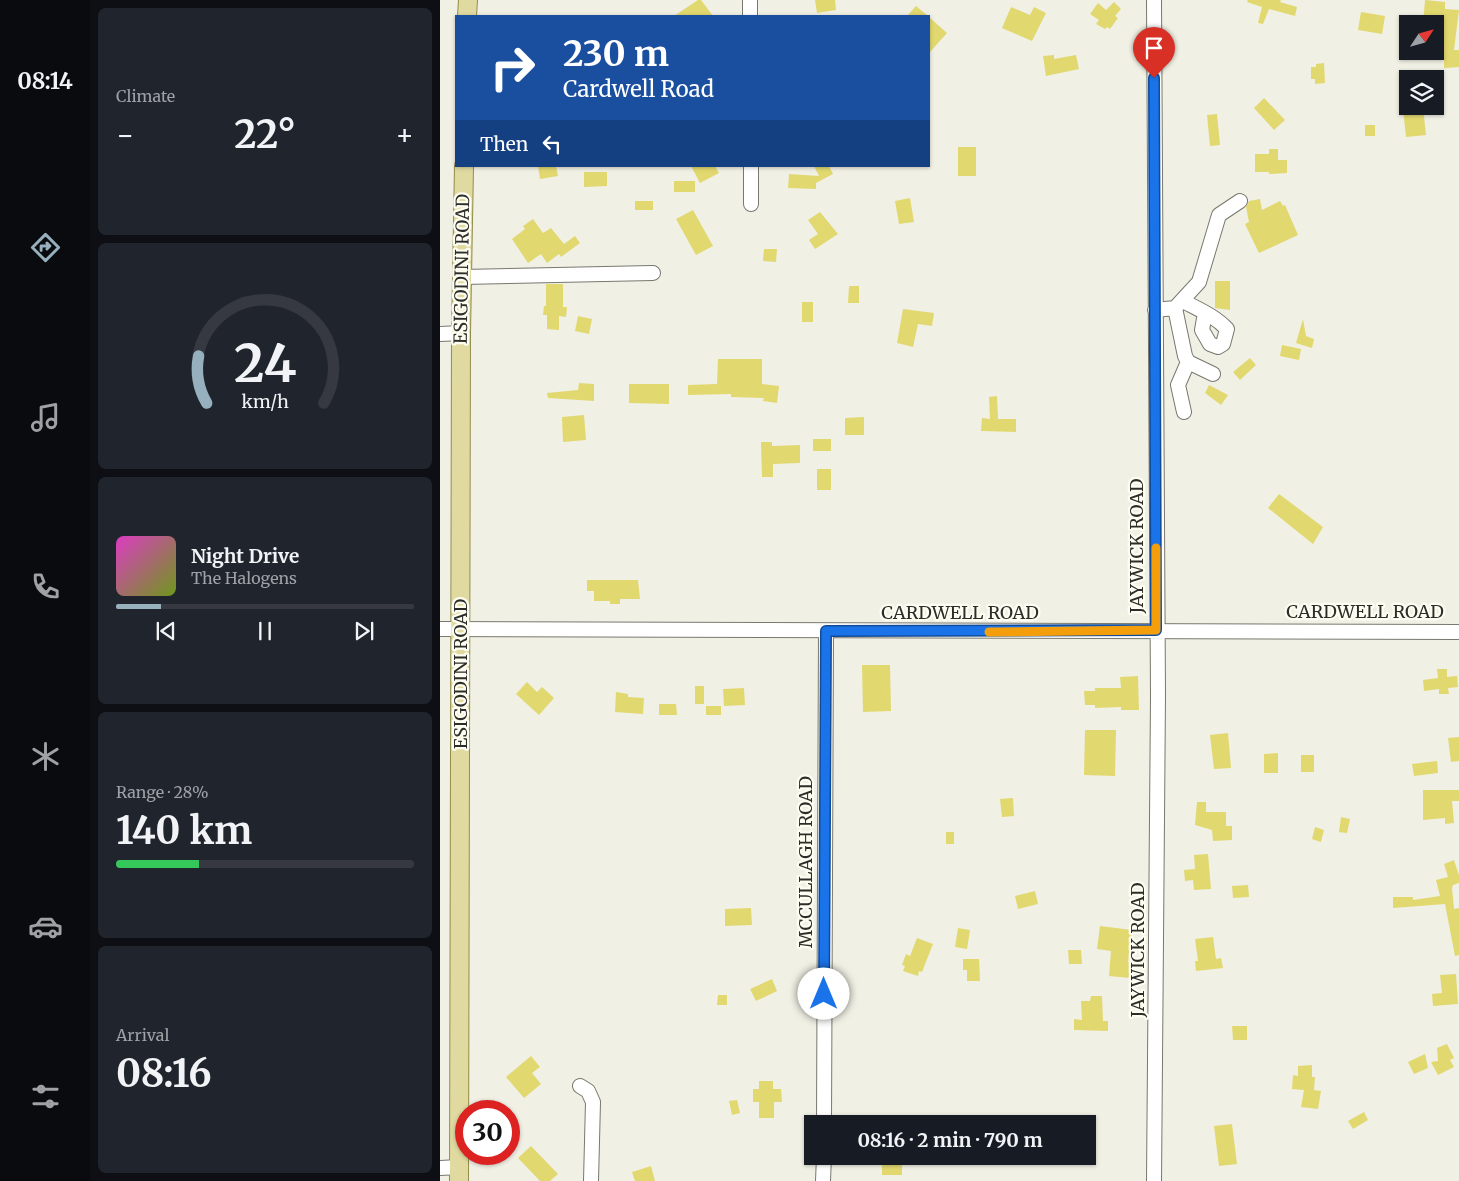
<!DOCTYPE html>
<meta charset="utf-8">
<style>
:root{--surface:#171b24;--page:#20242c;--text:#f1f3f6;--muted:#9ea1a6;--line:#363941;--accent:#97b0be}
body{margin:0;font-family:Merriweather,serif;background:var(--page);color:var(--text);height:100vh;display:flex;flex-direction:column;font-size:19px;white-space:nowrap}
*{box-sizing:border-box;margin:0}
p{font-size:16px;color:var(--muted)}
.icon{flex:none;width:28px;height:28px;fill:none;stroke:currentColor;stroke-width:2;stroke-linecap:round;stroke-linejoin:round}
.map{position:relative;flex:1;overflow:hidden}
.side{display:flex;flex-direction:column;gap:8px;padding:8px;background:#0d0f14;width:350px}
.side>*{flex:none}
.guide{position:absolute;left:15px;top:15px;width:475px;height:152px;border-radius:0px;box-shadow:0 1px 4px #0004;background:#1a4fa0;color:#fff;overflow:hidden}
.needle{width:32px;rotate:54deg}
.controls{position:absolute;left:959px;top:15px;display:grid;gap:10px}
.controls a{display:grid;place-items:center;width:45px;height:45px;border-radius:0px;background:var(--surface);box-shadow:0 1px 4px #0004;font-size:25px}
.speed{position:absolute;left:15px;top:1100px;display:flex;gap:10px;font-size:25px;font-weight:700;text-align:center}
.speed>*{display:grid;place-content:center;width:65px;height:65px;border-radius:50%;background:var(--surface);box-shadow:0 1px 4px #0004;line-height:1}
.speed .limit{border:8px solid #d22;background:#fff;color:#111}
.pin{position:absolute;display:grid;place-items:center;width:42px;height:42px;color:#fff;margin:-51px -21px;border-radius:50% 50% 50% 0;rotate:-45deg;box-shadow:0 0 5px #0007}
.pin .icon{rotate:45deg}
.me{position:absolute;width:55px;margin:-28px;rotate:0deg;stroke-linejoin:round;filter:drop-shadow(0 0 4px #0008)}
.turn{display:flex;align-items:center;gap:18px;height:105px;padding:0 25px;font-size:22px}
.turn .icon{width:65px;height:65px;stroke-width:2.5}
.turn b{display:block;font-size:35px;line-height:42px}
.then{display:flex;align-items:center;height:48px;padding:0 25px;background:#0003;gap:10px;font-size:19px}
.big{font-size:38px;font-weight:700;line-height:1.1}
.side .widget{flex:1;display:flex;flex-direction:column;justify-content:center;gap:8px;min-width:0;padding:0 18px;border-radius:8px;background:var(--page)}
.side .dial{align-items:center;gap:0}
.dial svg{height:130px;overflow:visible;fill:none;stroke:var(--line);stroke-width:7;stroke-linecap:round;text-anchor:middle}
.dial text{fill:var(--text);stroke:none}
.song{display:flex;align-items:center;gap:15px}
.cover{width:60px;height:60px;border-radius:8px;background:linear-gradient(135deg,hsl(310 70% 55%),hsl(80 70% 35%))}
.played{height:5px;border-radius:2px;background:linear-gradient(90deg,var(--accent) 15%,var(--line) 15%)}
.keys{display:flex;justify-content:space-around;direction:ltr}
.heat{display:flex;justify-content:space-between;align-items:center;font-size:28px;direction:ltr}
.charge{height:8px;border-radius:4px;background:linear-gradient(90deg,#34c759 28%,var(--line) 0)}
.trip{position:absolute;left:364px;top:1115px;width:292px;height:50px;border-radius:0px;background:var(--surface);box-shadow:0 1px 4px #0004;font-weight:700;line-height:50px;text-align:center}
main{display:flex;flex:1;min-height:0}
.tab-bar{display:flex;flex-direction:column;width:90px;justify-content:space-around;align-items:center;background:#090b0e;color:var(--muted)}
.tab-bar .icon{width:35px;height:35px}
.tab-bar .current{color:var(--accent)}
.tab-bar b{font-size:22px;color:var(--text)}
.map>svg:first-child{display:block}
.building{fill:#e2d870}
.lines{fill:none;stroke-linecap:round;stroke-linejoin:round}
.minor-casing{stroke:#78786e;stroke-width:16}
.major-casing{stroke:#938d4c;stroke-width:20}
.minor{stroke:#fff;stroke-width:14}
.major{stroke:#e0daa0;stroke-width:18}
.route-casing{stroke:#114b97;stroke-width:12}
.route{stroke:#1a73e8;stroke-width:9}
.slow{stroke:#f59e0b;stroke-width:9}
.labels{text-anchor:middle;stroke-width:4.5;stroke-linejoin:round;paint-order:stroke}
.street-label{font-size:18px;fill:#2c2c28;stroke:#fefdf2}
</style>
<main>
<nav class="tab-bar">
<b>08:14</b>
<svg class="icon current" aria-label="directions" viewBox="0 0 24 24"><path d="M12 3l9 9-9 9-9-9zM9 14v-3h6M13 9l2 2-2 2"/></svg>
<svg class="icon" aria-label="music" viewBox="0 0 24 24"><path d="M9 18V5l10-2v13"/><circle cx="6" cy="18" r="3"/><circle cx="16" cy="16" r="3"/></svg>
<svg class="icon" aria-label="phone" viewBox="0 0 24 24"><path d="M5 4h4l2 5-3 2q2 4 5 5l2-3 5 2v4C11 20 4 13 5 4z"/></svg>
<svg class="icon" aria-label="climate" viewBox="0 0 24 24"><path d="M12 3v18M4 7l16 10M4 17L20 7"/></svg>
<svg class="icon" aria-label="car" viewBox="0 0 24 24"><path d="M5 17H2v-5l4-1 3-4h7l3 4 3 1v5h-3M9 17h6M6 11h13"/><circle cx="7" cy="17" r="2"/><circle cx="17" cy="17" r="2"/></svg>
<svg class="icon" aria-label="filters" viewBox="0 0 24 24"><path d="M4 7h16M4 17h16"/><circle cx="9" cy="7" r="2"/><circle cx="15" cy="17" r="2"/></svg>
</nav>
<section class="side">
<div class="widget"><p>Climate</p>
<div class="heat"><a>−</a><b class="big">22°</b><a>+</a></div>
</div>
<div class="widget dial"><svg viewBox="0 0 100 80">
<path d="M14 69A42 42 0 1 1 86 69"/>
<path d="M14 69A42 42 0 0 1 9 40" stroke="#97b0be"/>
<text x="50" y="56" font-size="32" font-weight="700">24</text>
<text x="50" y="72" font-size="11">km/h</text>
</svg></div>
<div class="widget">
<div class="song"><i class="cover"></i><div><b>Night Drive</b><p>The Halogens</p></div></div>
<div class="played"></div>
<div class="keys"><svg class="icon" aria-label="previous" viewBox="0 0 24 24"><path d="M18 5L8 12l10 7zM5 5v14"/></svg><svg class="icon" aria-label="pause" viewBox="0 0 24 24"><path d="M8 5v14M16 5v14"/></svg><svg class="icon" aria-label="next" viewBox="0 0 24 24"><path d="M6 5l10 7-10 7zM19 5v14"/></svg></div>
</div>
<div class="widget"><p>Range · 28%</p><b class="big">140 km</b><div class="charge"></div></div>
<div class="widget"><p>Arrival</p><b class="big">08:16</b></div>
</section>
<div class="map">
<svg width="1019" height="1181" viewBox="0 0 1019 1181">
<rect width="100%" height="100%" fill="#f0f0e5"/>
<path class="building" d="M258 0H261L273 16H234Z
M375 0H395L396 10 377 13Z
M808 0H841L840 2 857 7 855 16 829 9 823 24 818 23 822 7 807 2Z
M985 0 1005 2V9L1019 10 1014 50H1019V67L1004 68V35L995 34V24H983Z
M674 2 681 9 675 16 678 18 670 29 667 27 665 29 656 24 659 20 650 14 658 3 666 10Z
M476 6 488 16H467Z
M571 7 590 15 594 7 606 13 592 41 562 28Z
M921 12 945 16 942 34 918 30Z
M489 17 507 33 489 53Z
M614 55V59L636 55 639 69 606 76 603 56Z
M884 63 885 83 875 84V79H871V67H876V64Z
M824 98 845 120 834 130 814 108Z
M983 107 986 135 966 137 963 109Z
M777 114 780 145 770 146 767 115Z
M925 125H935V136H925Z
M518 147H536V176H518Z
M829 149H838V160H847V173L829 174V172H815V154H829Z
M98 166H116L118 176 100 179Z
M251 166H275L279 173 260 183Z
M374 166H389L393 174 376 183V189L348 188 349 174 379 176Z
M144 172H167V186L144 187Z
M234 181H255V192H234Z
M470 198 474 222 459 224 455 201Z
M820 199 822 210 840 201 843 206 845 205 858 235 819 253 805 224 809 222 806 207 809 201Z
M195 201H213V210H195Z
M253 210 273 246 256 255 236 219Z
M380 212 398 234 375 249 369 240 378 234 368 220Z
M93 219 103 233 111 228 124 244 135 236 140 243 121 257 119 254 107 263 101 254 88 263 72 239 85 229 83 226Z
M324 249H337L336 262 323 261Z
M775 281H790V310L775 308Z
M106 284H123V307H127L126 317 119 316V330L107 329V315H103L104 306H106Z
M409 286H419V303H408Z
M362 302H373V322H362Z
M463 309 494 313 492 326 478 324 473 347 457 343Z
M138 316 152 319 149 334 135 331Z
M863 319 866 336 874 339 872 348 856 343Z
M842 345 861 349 859 360 840 356Z
M810 358 816 365 800 380 793 372Z
M278 359H322V384L339 386 337 403 323 401 324 398 291 397V394L248 395V385L277 384Z
M139 383 154 384V401L108 398 107 393 138 390Z
M189 384H229V404L189 403Z
M769 385 788 395 781 405 765 393Z
M557 396 558 419H576V432L541 431 542 418 550 419 549 397Z
M144 415 146 440 123 442 122 417Z
M424 417V435H405V418Z
M373 439H391V451H373Z
M321 442H332V446L360 445V463L333 464V477H322Z
M377 469H391V490H377Z
M839 494 883 527 873 544 828 508Z
M147 580H198L200 599H180V604H170V601H154V591H147Z
M422 665H450L451 711 423 712Z
M997 669H1007V677L1017 676 1018 687 1008 688 1009 694H999V689L984 691 983 680 998 678Z
M698 676 699 710H681V707L655 708V705H645L644 691H655V688H681L680 677Z
M87 682 97 692 102 687 114 698 99 715 76 694Z
M255 686H264V704H255Z
M304 688 305 705 284 706 283 689Z
M176 692 188 694V697L204 698 203 714 175 712Z
M219 704H236L237 715H219Z
M266 706H281V715H266Z
M645 730H676L675 776 644 775Z
M788 733 791 768 774 769 770 735Z
M1019 737V761L1011 762 1008 738Z
M838 753V773H824V754Z
M861 755H874V772H861Z
M997 761 998 773 974 776 972 764Z
M983 790H1019V801H1012L1014 823 1005 824V818L983 820Z
M573 798 574 816 562 817 560 799Z
M757 802H766V812H786V826H792V840L773 841 772 830 755 825Z
M901 817 910 819 907 833 899 832Z
M875 827 884 830 881 842 872 839Z
M506 832H514V844H506Z
M768 854 771 889 754 890 753 880 745 881 744 870 755 869 754 855Z
M1014 860 1019 875V883L1013 885 1012 888 1014 909 1019 908V955L1015 956 1005 904 953 908V897H973V900L1000 896 996 880 1008 877 1004 864Z
M808 885 809 897 793 898 792 886Z
M595 891 598 904 578 909 575 896Z
M311 908 312 925 285 926V909Z
M660 926 692 930 688 962H692L690 978 669 976 671 951 657 949Z
M518 928 530 930 527 949 515 947Z
M773 937 776 959 781 958 783 968 756 971 755 961H758L755 939Z
M477 938 493 944 482 972 479 971 478 976 463 971 465 966 462 965 466 954 470 956Z
M628 950H641L642 964H629Z
M523 959H539L540 981H527V970H523Z
M1016 974 1018 1004 993 1006 992 994 1002 993 1000 975Z
M332 979 337 991 316 1001 310 989Z
M278 995H287V1005H277Z
M651 996H662L663 1021H668V1031L634 1030V1019L642 1020 641 1001H650Z
M792 1026H807V1040H793Z
M1007 1044 1014 1058 1010 1060 1014 1067 998 1075 991 1062 998 1061 997 1048Z
M985 1054 988 1068 974 1074 968 1062Z
M91 1056 100 1067 92 1073 101 1084 84 1098 66 1077Z
M872 1065V1077H875L874 1090 881 1091 878 1109 861 1107 864 1090 852 1089 853 1075 858 1076V1066Z
M319 1081H333V1089H341L342 1102H334V1118H319V1102H313V1089H319Z
M297 1100 300 1113 292 1115 289 1101Z
M924 1112 928 1120 913 1129 908 1121Z
M792 1124 797 1164 779 1166 774 1126Z
M91 1146 118 1174 110 1181H100L78 1158Z
M442 1156H462V1175H442Z
M211 1166 215 1181H195L192 1172Z"/>
<g class="lines">
<defs>
<path id="minor" d="M310 0V16
M714 0 718 696 714 1181
M311 166V204
M22 277 213 273
M743 301C758 309 775 316 787 329L783 344 778 347 770 344 762 330 765 313
M735 308 745 356 748 362 773 374
M715 310 735 308 759 282 779 215 800 201
M0 334 21 333
M744 412 738 385 748 362
M0 629 1019 632
M140 1086 148 1091 153 1102 151 1181
M384 1124 386 631
M0 1168 19 1167
M383 1181 384 1156"/>
<path id="major" d="M27 16 28 0
M19 1181 21 333 24 166"/>
</defs>
<use href="#minor" class="minor-casing"/>
<use href="#major" class="major-casing"/>
<use href="#minor" class="minor"/>
<use href="#major" class="major"/>
</g>
<g class="lines">
<defs>
<path id="route" d="M384 994 386 631 716 630 714 78"/>
</defs>
<use href="#route" class="route-casing"/>
<use href="#route" class="route"/>
<path class="slow" d="M549 632 716 630V548"/>
</g>
<g class="labels">
<g class="street-label">
<text transform="translate(22 269) rotate(-89)" y="6">ESIGODINI ROAD</text>
<text transform="translate(697 546) rotate(-90)" y="6">JAYWICK ROAD</text>
<text x="925" y="618">CARDWELL ROAD</text>
<text x="520" y="619">CARDWELL ROAD</text>
<text transform="translate(21 674) rotate(-90)" y="6">ESIGODINI ROAD</text>
<text transform="translate(366 862) rotate(-90)" y="6">MCCULLAGH ROAD</text>
<text transform="translate(698 950) rotate(-90)" y="6">JAYWICK ROAD</text>
</g>
</g>
</svg>
<div class="controls">
<a><svg class="needle" viewBox="-14 -14 28 28"><path d="M0-13l5 13h-10z" fill="#e53935"/><path d="M0 13l5-13h-10z" fill="#9ea1a6"/></svg></a>
<a><svg class="icon" aria-label="layers" viewBox="0 0 24 24"><path d="M12 4l9 5-9 5-9-5zM3 14l9 5 9-5"/></svg></a>
</div>
<div class="speed"><div class="limit">30</div></div>
<div class="pin" style="left:714px;top:78px;background:#d93025"><svg class="icon" aria-label="arrive" viewBox="0 0 24 24"><path d="M6 21V4h12l-3 4 3 4H6"/></svg></div>
<svg class="me" style="left:384px;top:994px" viewBox="-20 -20 40 40"><circle r="19" fill="#fff"/><path d="M0-13L10 11 0 6-10 11z" fill="#1a73e8"/></svg>
<div class="trip">08:16 · 2 min · 790 m</div>
<div class="guide">
<div class="turn"><svg class="icon" aria-label="right" viewBox="0 0 24 24"><path d="M7 20v-9h11M14 6l5 5-5 5"/></svg><div><b>230 m</b>Cardwell Road</div></div>
<div class="then">Then<svg class="icon" aria-label="left" viewBox="0 0 24 24"><path d="M17 20v-9H6M10 6l-5 5 5 5"/></svg></div>
</div>
</div>
</main>
